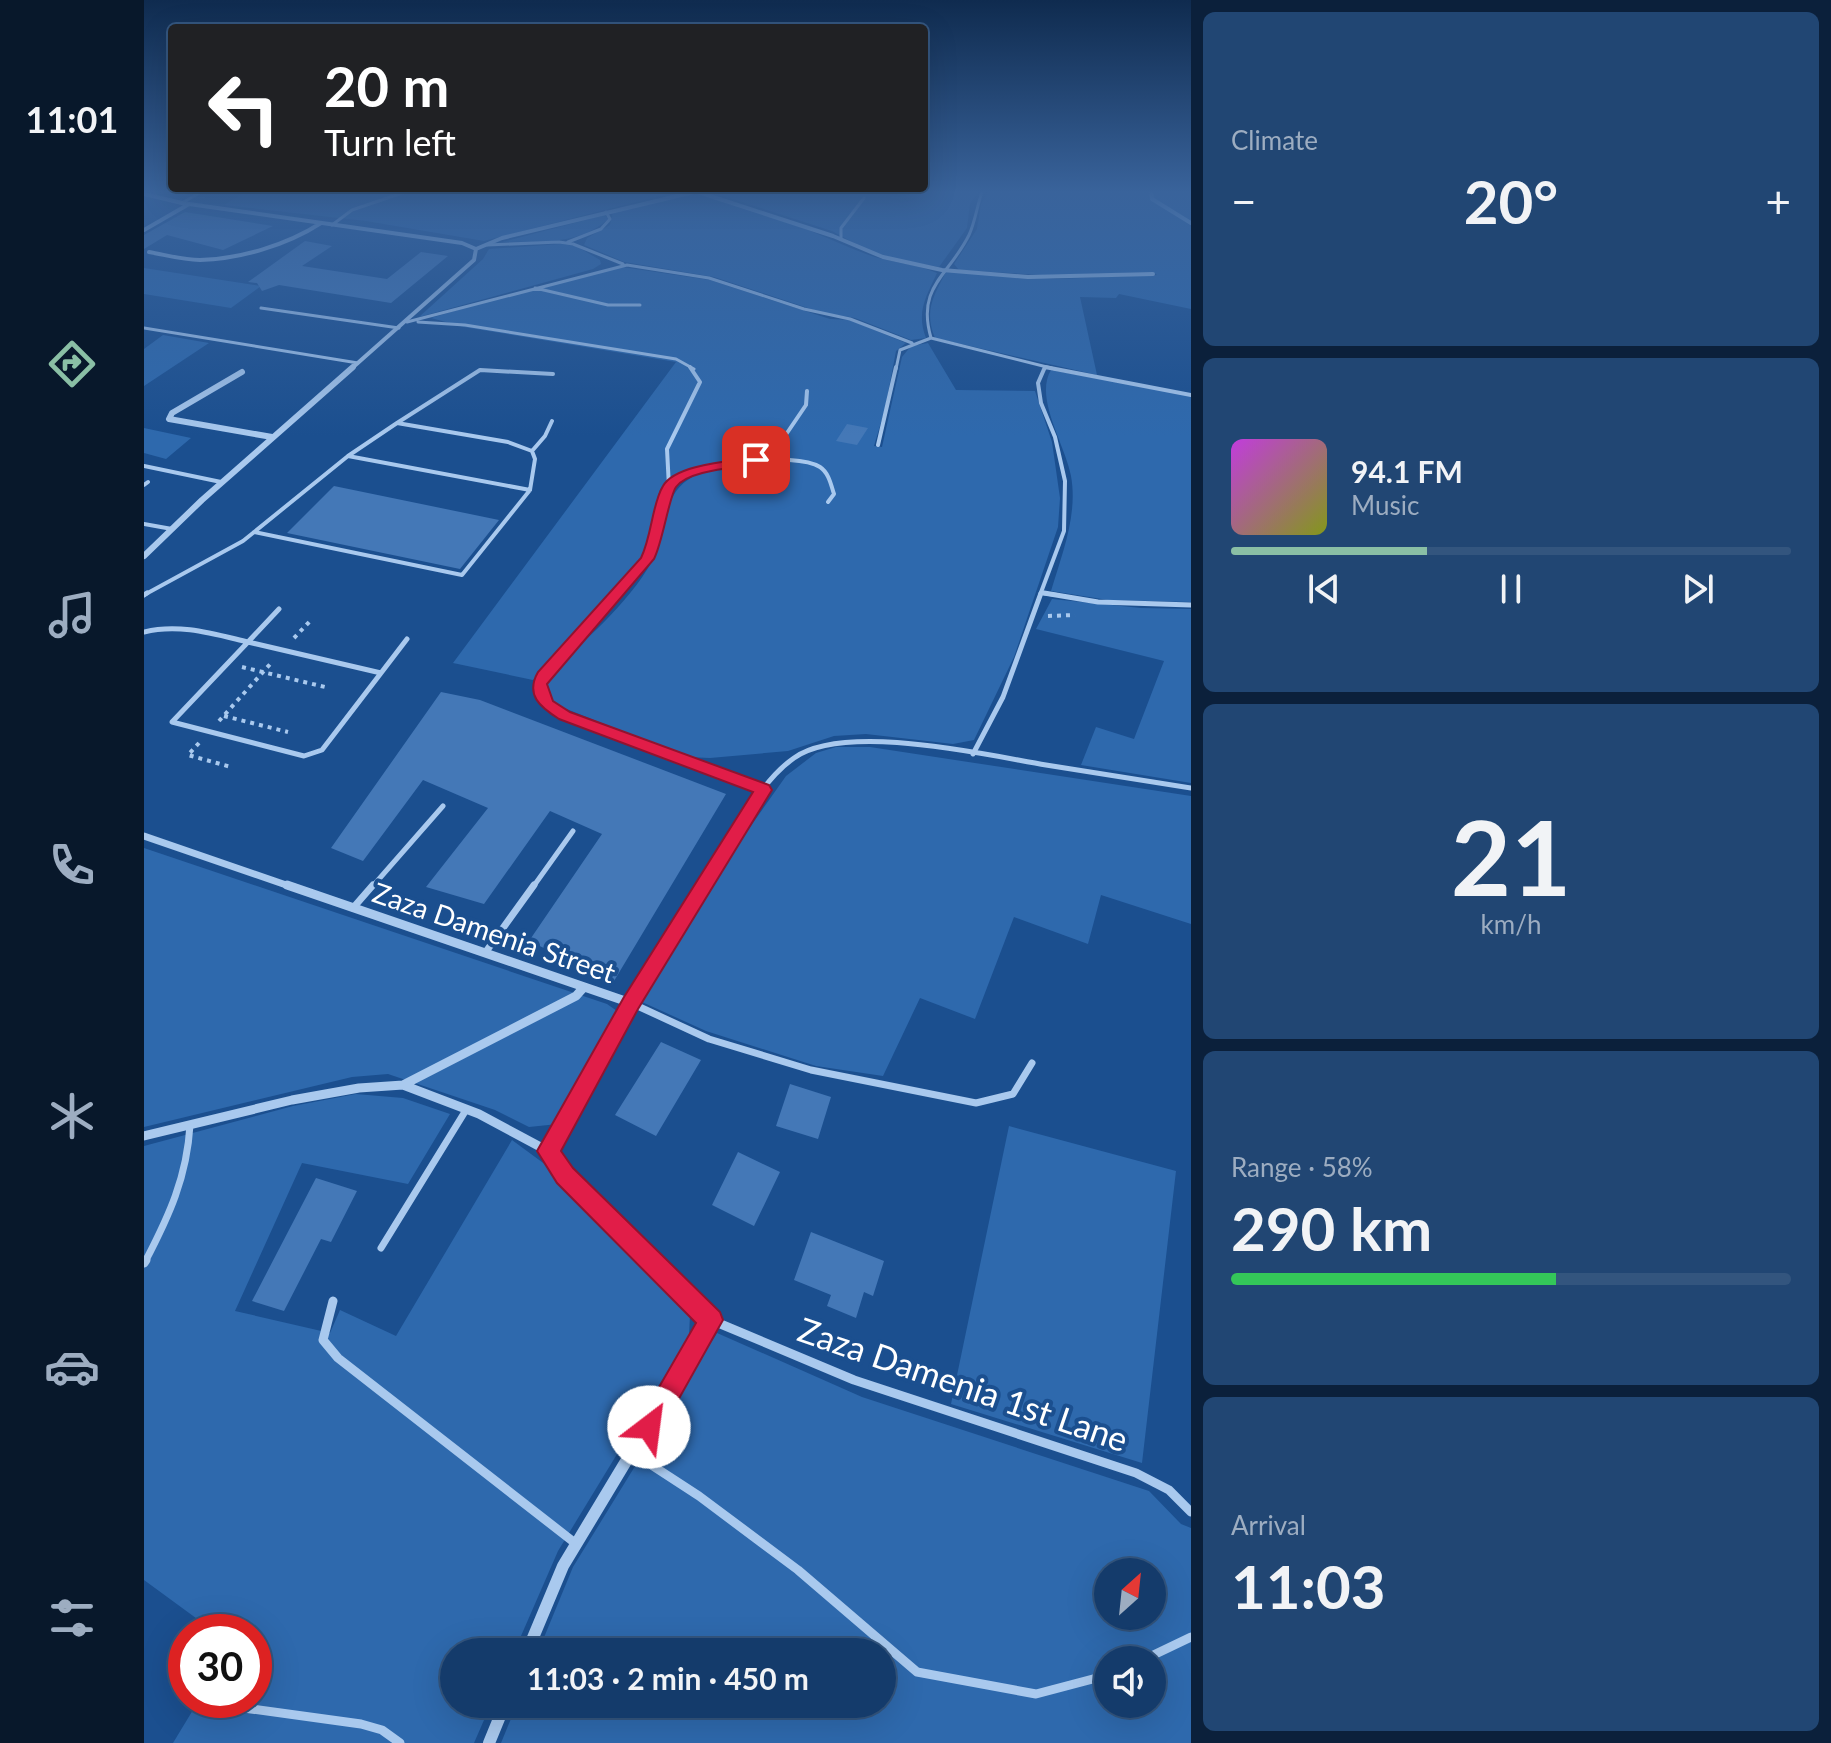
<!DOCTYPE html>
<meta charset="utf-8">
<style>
:root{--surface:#143b6b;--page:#214673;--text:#f1f3f6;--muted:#9dadc1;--line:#33557e;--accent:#8abfa5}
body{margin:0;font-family:Lato,sans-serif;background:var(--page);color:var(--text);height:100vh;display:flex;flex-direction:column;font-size:30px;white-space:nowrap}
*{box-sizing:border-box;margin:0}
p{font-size:26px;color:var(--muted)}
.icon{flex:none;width:44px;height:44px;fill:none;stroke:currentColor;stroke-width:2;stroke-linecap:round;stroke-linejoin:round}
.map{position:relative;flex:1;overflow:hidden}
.sheet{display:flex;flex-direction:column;gap:12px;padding:12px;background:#0b203b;width:640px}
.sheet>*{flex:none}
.banner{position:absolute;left:24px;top:24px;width:760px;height:168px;border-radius:8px;box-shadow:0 8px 32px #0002,0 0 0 2px var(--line);background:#202124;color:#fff;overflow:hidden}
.needle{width:52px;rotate:27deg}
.controls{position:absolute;left:950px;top:1558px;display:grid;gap:16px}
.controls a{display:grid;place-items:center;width:72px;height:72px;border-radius:50%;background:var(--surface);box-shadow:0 8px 32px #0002,0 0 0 2px var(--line);font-size:40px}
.speed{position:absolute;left:24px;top:1614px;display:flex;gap:16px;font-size:40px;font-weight:700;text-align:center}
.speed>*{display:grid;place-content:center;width:104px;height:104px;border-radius:50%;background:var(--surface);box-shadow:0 8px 32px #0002,0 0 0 2px var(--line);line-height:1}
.speed .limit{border:12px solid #d22;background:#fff;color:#111}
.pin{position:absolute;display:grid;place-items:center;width:68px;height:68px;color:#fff;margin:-34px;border-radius:16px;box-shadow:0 4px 12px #0006}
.me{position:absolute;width:88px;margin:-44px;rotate:30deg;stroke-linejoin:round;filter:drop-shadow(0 0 6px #0008)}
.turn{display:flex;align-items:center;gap:28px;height:168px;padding:0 24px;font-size:36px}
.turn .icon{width:104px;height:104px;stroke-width:2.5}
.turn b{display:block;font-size:56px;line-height:68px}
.big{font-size:60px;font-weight:700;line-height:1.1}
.sheet .card{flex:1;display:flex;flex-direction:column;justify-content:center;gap:12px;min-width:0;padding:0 28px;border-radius:12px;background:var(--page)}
.sheet .dial{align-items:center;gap:0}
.dial b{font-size:104px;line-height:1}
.song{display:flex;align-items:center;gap:24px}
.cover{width:96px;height:96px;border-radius:12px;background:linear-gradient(135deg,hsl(290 70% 55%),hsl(70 70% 35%))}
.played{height:8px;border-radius:4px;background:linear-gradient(90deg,var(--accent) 35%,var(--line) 35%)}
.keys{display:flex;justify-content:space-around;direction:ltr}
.heat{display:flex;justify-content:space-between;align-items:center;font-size:44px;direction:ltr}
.charge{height:12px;border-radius:6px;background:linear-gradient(90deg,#34c759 58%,var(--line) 0)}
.trip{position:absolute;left:296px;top:1638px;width:456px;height:80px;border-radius:40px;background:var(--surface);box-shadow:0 8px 32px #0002,0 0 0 2px var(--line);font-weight:700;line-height:80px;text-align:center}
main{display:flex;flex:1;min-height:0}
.tab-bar{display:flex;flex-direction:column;width:144px;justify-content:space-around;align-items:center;background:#08182b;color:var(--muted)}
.tab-bar .icon{width:56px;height:56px}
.tab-bar .selected{color:var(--accent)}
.tab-bar b{font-size:36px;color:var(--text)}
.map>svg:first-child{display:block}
.green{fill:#2e69ad;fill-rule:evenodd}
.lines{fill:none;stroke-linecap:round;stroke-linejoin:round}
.stream{stroke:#9cc4f0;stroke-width:4}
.building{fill:#4478b7}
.path{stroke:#a9c9ee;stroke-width:4;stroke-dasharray:4 5;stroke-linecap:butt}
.lane-far4{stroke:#a9c9ee;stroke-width:3}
.lane-far3{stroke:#a9c9ee;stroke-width:4}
.lane-far2{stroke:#a9c9ee;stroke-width:5}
.lane-far1{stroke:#a9c9ee;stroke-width:7}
.lane{stroke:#a9c9ee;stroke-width:9}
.street-far4{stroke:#a9c9ee;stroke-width:4}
.street-far3{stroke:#a9c9ee;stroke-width:6}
.street-far2{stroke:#a9c9ee;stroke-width:7}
.street-far1{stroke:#a9c9ee;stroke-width:9}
.street{stroke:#a9c9ee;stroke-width:12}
.route{fill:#e11d48;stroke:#92132f;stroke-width:2}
.labels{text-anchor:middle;stroke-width:8;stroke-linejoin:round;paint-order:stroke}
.street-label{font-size:28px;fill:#fff;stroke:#1b4f8f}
.near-street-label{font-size:34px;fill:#fff;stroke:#1b4f8f}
</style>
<main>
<nav class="tab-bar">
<b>11:01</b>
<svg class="icon selected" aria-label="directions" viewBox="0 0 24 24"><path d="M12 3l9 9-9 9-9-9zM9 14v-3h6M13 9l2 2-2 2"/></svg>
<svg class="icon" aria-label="music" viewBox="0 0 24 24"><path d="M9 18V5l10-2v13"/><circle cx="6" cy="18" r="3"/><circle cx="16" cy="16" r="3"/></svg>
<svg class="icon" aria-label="phone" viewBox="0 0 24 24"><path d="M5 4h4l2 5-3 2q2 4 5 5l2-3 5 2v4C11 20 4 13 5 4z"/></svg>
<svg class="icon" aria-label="climate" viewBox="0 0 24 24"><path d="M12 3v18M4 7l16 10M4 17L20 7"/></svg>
<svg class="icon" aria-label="car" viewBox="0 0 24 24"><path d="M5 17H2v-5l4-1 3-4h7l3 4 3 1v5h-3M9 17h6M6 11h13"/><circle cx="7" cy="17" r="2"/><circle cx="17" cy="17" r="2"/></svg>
<svg class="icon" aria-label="filters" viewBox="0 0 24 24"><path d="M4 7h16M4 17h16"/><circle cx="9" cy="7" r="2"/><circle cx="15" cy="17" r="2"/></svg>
</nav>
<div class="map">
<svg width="1047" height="1743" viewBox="0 0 1047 1743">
<rect width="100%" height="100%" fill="#1b4f8f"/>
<path class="green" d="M102 192H531L340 241 222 221 80 205Z
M574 192H835L826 203 823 228 795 267 748 258 721 249 688 231 570 193Z
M845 192H1047V309L975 294 972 298 936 297 953 375 791 338C780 311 789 297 802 272L912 279 1013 275 1009 272 897 275 815 270 810 264 833 229 837 204Z
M541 196C587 192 677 237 722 254 745 263 771 263 793 273 782 297 772 312 782 338L767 340 711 318 676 312 570 277 480 262 440 245 443 238 466 225 469 212Z
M461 215 464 219C435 246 395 241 358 242Z
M417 244 432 246 456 260 457 264 449 269 275 317 339 259 345 249Z
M478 267 566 280 686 319 706 320 762 343 752 351 741 409 730 446 738 447 758 357 767 346 784 343 812 390 891 391 908 442 916 498 914 527 870 657 830 740 809 744 722 734 690 736 644 751 566 758 543 757 420 708 404 698 401 685 404 676C439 641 484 605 508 561 525 529 515 495 550 476L547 469C495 488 523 506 506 542 486 584 422 644 389 680L309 663 532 362 320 327 287 318 371 293Z
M0 268 117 286 87 308 0 294Z
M19 335 65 343 0 386V349Z
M907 370 1047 396V602L964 600 907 591C918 554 934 515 927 476 921 444 890 398 907 370Z
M0 428 47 438 22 459 0 453Z
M908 599 997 608 1047 609V783L937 765 952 727 990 739 1020 661 892 629Z
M692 747H726L1047 796V924L957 895 944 944 870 917 831 1019 776 998 739 1076 672 1066 562 1031 498 1002 587 854 642 776 672 753Z
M0 848 463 1004 473 1011 414 1124 385 1127 351 1110 244 1074 208 1077 0 1127Z
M212 1094 259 1098 306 1114 264 1184 158 1163 91 1311 186 1333 196 1310 252 1336 368 1140 406 1168 541 1303 546 1314 545 1336 414 1551 370 1652H310V1704H347L330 1743H29L55 1700H110V1632H71L0 1580V1146L149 1106Z
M865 1126 1032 1171 998 1463 807 1404Z
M573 1333 718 1397 1005 1491 1037 1524 1047 1528V1743H357L373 1704H738V1652H394L429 1567ZM964 1572H1008V1616H964ZM964 1660H1008V1704H964Z"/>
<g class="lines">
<path class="stream" d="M1007 192 1008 199 1047 223"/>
</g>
<path class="building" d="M41 212 129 226 79 250 23 235 0 249V235Z
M161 241 188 246 158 266 243 279 277 252 304 256 247 303 135 285 118 291 113 283 104 282Z
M703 424 724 428 713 445 692 441Z
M190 486 355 520 316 569 143 533Z
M297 692 336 700 582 794 470 981 385 941 458 834 406 811 340 904 282 887 344 808 279 780 219 861 187 848Z
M517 1042 557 1060 512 1136 471 1115Z
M646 1084 687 1097 674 1139 632 1126Z
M594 1152 636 1172 610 1226 568 1205Z
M172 1178 213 1191 187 1242 177 1239 140 1311 108 1301Z
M667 1232 740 1261 729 1296 720 1292 712 1318 683 1306 687 1295 650 1280Z"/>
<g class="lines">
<path class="path" d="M904 616 931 615
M150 638 168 619
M98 667 181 687
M80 716 144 732
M75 721 128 662
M55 743 44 755 87 767"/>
<path class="lane-far4" d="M38 203 57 192
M188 225 208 210 261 192
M697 239V228L720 198
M424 242 457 229 466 219 462 212
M343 245 415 242 429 244 479 264
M391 288 464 305H496
M117 308 255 328
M263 322 483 265 565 278 660 309 706 319 768 343
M274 322 321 325 532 359 550 369
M0 328 214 363
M787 338C772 286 805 276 825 235 831 222 833 206 838 192
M752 369 756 350 787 338 911 369"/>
<path class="lane-far3" d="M901 367 1047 395
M253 423 336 370 409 374
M253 423 364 442 388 451 391 459 386 490 204 456Z
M734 445 752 367
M388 451 401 436 408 421
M624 461 662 405 663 391
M0 466 77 482
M0 485 4 482
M525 487 523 449 556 382 546 367
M0 524 28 529
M110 532 318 575 386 490
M897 593 913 595
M0 595 99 541 204 456
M471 595C481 584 495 572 503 559 516 538 510 501 528 484 550 463 651 451 676 467 685 473 687 485 690 494L684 502
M896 595 920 531 921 481 911 437 897 403 894 383 901 367"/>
<path class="lane-far2" d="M472 593 400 675C393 696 404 705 421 715L619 790
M900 593 954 602 1047 605
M0 595 3 593
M0 632C35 623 70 634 104 642
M104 642 237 673 178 750 160 756 28 722Z
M104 642 135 609
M237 673 263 639
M829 754 859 697 897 593
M228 887 299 806
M389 887 429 831
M559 887C583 848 612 784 650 758 701 722 842 755 902 765 950 773 999 780 1047 788"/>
<path class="lane-far1" d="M560 885 487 1003 565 1039 667 1070 832 1103 869 1094 888 1063
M209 908 229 885
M341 953 390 885
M237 1248 322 1110
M1 1262C25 1216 43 1177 46 1125"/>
<path class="lane" d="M0 1263 2 1260
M189 1301 179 1340 194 1358 431 1543
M567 1320 710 1380 992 1473 1025 1490 1047 1512
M489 1453 555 1496 654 1570 773 1672 892 1694 964 1675
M999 1660 1047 1637
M64 1703 217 1724 238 1730 256 1743"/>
<path class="street-far4" d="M554 192 689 236 739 257 798 270 884 277 1009 274
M0 194 38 203 318 243 332 249 330 260 207 369
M0 230 45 204
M332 249 358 238 550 192
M5 252C22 255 39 260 56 260 96 259 143 245 177 223"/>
<path class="street-far3" d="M98 372 28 413 25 419 128 437
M0 556 58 500 209 367"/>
<path class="street-far2" d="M0 836 148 887"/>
<path class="street-far1" d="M143 885 487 1003 404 1151 421 1175 508 1262
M259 1085 432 996 440 987
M0 1136 148 1100 215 1088 259 1085 335 1114 404 1151"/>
<path class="street" d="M383 1652 419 1566 567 1320 506 1260
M345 1743 361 1704"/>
</g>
<linearGradient id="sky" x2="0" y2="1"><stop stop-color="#0f2b4f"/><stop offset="0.44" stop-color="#39639b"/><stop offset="1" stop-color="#39639b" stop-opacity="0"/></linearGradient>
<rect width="1047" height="436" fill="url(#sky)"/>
<path class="route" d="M612 457 619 460 617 463C596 468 545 469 532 487 525 497 519 541 510 559L403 684 409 701 426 712 625 785 628 790 494 1009 417 1151 429 1168 576 1312 579 1320 514 1436 505 1440 495 1436 492 1427 552 1323 413 1183 393 1151 480 997 609 792 415 719C396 707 381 695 394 672L497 558C508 535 508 504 519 486 531 464 589 461 612 457Z"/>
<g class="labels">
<g class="street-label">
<text transform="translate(350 933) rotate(19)" y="10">Zaza Damenia Street</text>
</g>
<g class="near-street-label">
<text transform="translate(819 1385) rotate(19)" y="12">Zaza Damenia 1st Lane</text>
</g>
</g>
</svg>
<div class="controls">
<a><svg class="needle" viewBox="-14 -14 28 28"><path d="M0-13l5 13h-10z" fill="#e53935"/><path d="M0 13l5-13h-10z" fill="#9dadc1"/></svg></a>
<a><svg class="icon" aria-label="sound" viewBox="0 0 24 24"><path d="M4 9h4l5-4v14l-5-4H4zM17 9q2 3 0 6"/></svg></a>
</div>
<div class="speed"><div class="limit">30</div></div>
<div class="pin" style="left:612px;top:460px;background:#d93025"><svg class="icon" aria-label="arrive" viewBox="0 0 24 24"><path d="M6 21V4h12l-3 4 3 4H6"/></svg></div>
<svg class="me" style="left:505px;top:1427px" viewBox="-20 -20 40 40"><circle r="19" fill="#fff"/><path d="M0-13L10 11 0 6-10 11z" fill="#e11d48"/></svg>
<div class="trip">11:03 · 2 min · 450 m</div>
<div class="banner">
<div class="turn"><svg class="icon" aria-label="left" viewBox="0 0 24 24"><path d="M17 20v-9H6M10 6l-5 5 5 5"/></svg><div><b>20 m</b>Turn left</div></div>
</div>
</div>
<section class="sheet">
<div class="card"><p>Climate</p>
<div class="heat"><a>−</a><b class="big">20°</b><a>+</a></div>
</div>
<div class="card">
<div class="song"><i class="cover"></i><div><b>94.1 FM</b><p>Music</p></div></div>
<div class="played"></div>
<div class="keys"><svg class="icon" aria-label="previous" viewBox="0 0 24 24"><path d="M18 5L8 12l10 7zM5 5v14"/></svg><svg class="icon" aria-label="pause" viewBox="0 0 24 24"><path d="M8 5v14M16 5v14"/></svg><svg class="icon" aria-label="next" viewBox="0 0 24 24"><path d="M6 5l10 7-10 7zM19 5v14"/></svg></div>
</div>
<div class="card dial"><b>21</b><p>km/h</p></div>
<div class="card"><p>Range · 58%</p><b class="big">290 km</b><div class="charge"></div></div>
<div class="card"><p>Arrival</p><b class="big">11:03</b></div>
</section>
</main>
